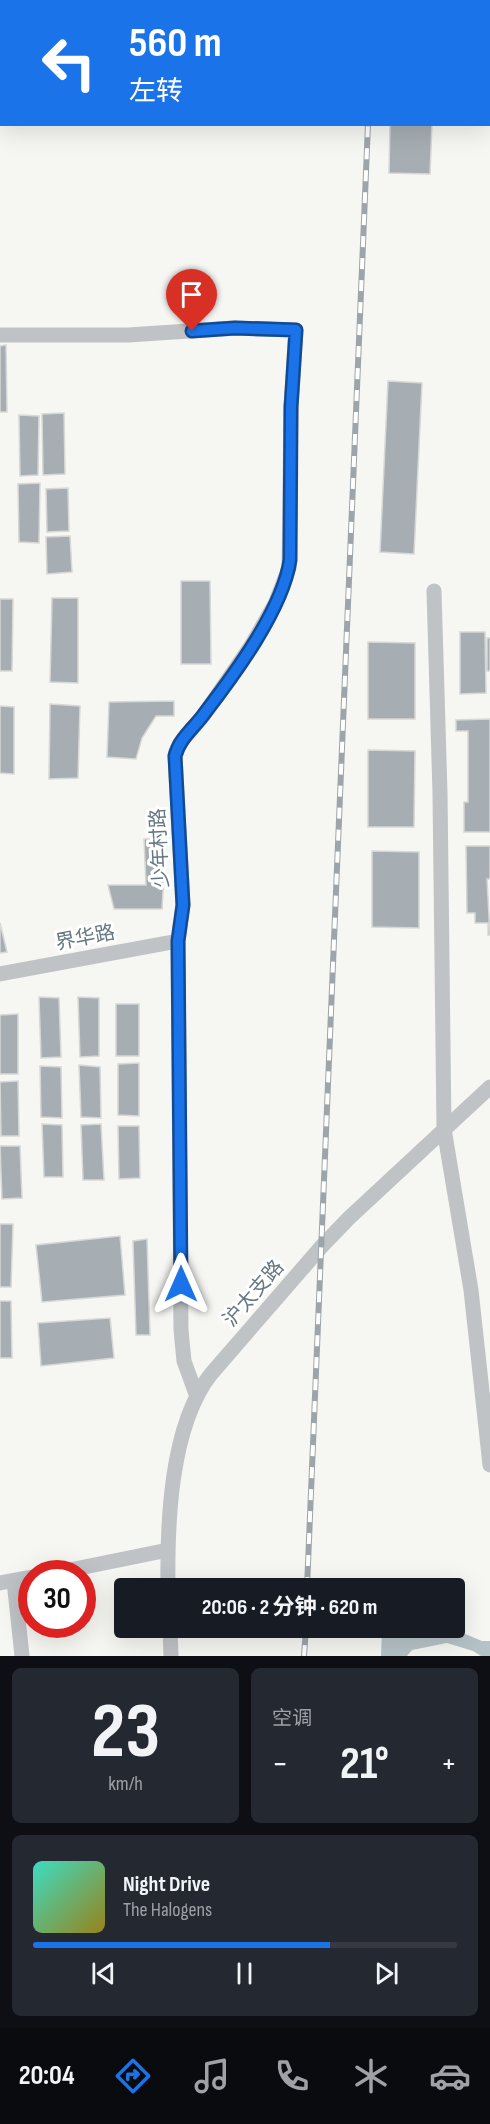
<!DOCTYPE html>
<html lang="zh">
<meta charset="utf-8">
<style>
:root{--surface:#171b24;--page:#242831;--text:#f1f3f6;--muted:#9ea1a6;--line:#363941;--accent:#1a73e8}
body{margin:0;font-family:"Sofia Sans Condensed","Noto Sans SC",sans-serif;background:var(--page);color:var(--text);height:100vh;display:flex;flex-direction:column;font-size:22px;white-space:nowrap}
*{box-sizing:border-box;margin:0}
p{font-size:20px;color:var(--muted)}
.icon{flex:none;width:33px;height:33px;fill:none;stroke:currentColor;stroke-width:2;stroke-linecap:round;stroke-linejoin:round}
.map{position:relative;height:1656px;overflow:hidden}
.side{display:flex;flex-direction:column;gap:12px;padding:12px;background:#0d0f14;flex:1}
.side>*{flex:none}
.hud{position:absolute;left:0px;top:0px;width:490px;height:126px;box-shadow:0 6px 24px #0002;background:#1a73e8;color:#fff;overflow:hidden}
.speed{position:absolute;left:18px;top:1560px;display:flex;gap:12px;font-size:30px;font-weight:700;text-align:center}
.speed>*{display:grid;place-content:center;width:78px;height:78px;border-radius:50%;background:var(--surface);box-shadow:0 6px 24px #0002;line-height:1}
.speed .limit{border:9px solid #d22;background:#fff;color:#111}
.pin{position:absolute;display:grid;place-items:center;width:51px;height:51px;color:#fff;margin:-62px -26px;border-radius:50% 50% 50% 0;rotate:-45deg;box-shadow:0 0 6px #0007}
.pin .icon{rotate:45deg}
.me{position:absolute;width:66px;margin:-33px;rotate:0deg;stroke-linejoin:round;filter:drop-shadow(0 0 4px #0008)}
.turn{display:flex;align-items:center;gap:21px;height:126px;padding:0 30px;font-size:27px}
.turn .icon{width:78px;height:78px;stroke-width:2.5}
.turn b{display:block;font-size:42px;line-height:51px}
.big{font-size:45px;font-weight:700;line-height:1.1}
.side .tile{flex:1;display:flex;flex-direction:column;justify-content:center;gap:9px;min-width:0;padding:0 21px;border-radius:9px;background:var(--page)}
.side .dial{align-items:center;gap:0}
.dial b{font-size:78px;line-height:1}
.song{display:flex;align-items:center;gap:18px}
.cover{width:72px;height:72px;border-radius:9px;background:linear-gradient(135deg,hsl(170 70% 55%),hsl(50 70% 35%))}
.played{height:6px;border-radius:3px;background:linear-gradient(90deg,var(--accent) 70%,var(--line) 70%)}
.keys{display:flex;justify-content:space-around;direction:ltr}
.heat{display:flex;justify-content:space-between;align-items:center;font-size:33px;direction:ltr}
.side .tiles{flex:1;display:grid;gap:12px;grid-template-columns:1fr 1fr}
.tile:last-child{grid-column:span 2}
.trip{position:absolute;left:114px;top:1578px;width:351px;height:60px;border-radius:6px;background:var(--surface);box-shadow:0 6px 24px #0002;font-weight:700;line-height:60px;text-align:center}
.tab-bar{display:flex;height:96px;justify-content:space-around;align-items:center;background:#090b0e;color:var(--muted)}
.tab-bar .icon{width:42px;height:42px}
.tab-bar .active{color:var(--accent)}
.tab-bar b{font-size:27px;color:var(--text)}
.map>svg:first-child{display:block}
.water{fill:#b6c3c6}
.building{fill:#a6aeb3;stroke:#d7d7d5;stroke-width:1.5}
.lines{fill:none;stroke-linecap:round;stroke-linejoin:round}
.minor{stroke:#bfc3c6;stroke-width:15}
.rail-casing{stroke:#9ea5aa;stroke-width:6}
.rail{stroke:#fff;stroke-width:4;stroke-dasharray:11;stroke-linecap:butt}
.route-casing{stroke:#114b97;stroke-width:15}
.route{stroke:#1a73e8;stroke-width:10}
.labels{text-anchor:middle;stroke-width:6;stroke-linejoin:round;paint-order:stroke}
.street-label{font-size:20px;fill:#667782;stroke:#fff}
</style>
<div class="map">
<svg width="490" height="1656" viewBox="0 0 490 1656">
<rect width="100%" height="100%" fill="#f6f6f3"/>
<path class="water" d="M382 1628H451L482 1641H490V1656H481L473 1651 447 1643 412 1650 407 1656H381Z"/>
<path class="building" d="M390 124H432L430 174 389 173Z
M6 345 7 412H0V346Z
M388 381 422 383 414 554 380 552Z
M64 413 65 474 43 475 42 414Z
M19 415 39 416 38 475 20 476Z
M40 483 39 543 19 542 18 484Z
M68 488 69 531 47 532 46 489Z
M70 536 72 572 47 574 46 537Z
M181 581H210L211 664H181Z
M52 598H78V683L50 682Z
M0 599H13L12 671H0Z
M460 632H485L486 693 460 694Z
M487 638H490V671H487Z
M368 642 415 643V719H368Z
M174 701V716H156L142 738 136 759 107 757 109 702Z
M50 704 80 706 78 778 49 779Z
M0 706 14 707V774L0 773Z
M490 719V832H464V802H468V731H456V720Z
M368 750 415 751 414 827H368Z
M144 839H166L162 909H114L108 885H146Z
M466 846H490V879H487L490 935H488V923H475V913H467Z
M372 851 419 852V928L372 927Z
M0 923 7 952 0 953Z
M39 997 59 998 61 1057 41 1058Z
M78 997 99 998V1056L80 1057Z
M116 1004H139V1056H116Z
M18 1014V1074H0V1015Z
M139 1063V1116L118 1115V1064Z
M79 1065 100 1067 101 1118 81 1117Z
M40 1066 61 1067 62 1118 41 1117Z
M18 1081 19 1136H1L0 1082Z
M42 1124 62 1125 63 1177H44Z
M101 1124 104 1180H83L81 1125Z
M118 1126H139L140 1178 119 1179Z
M0 1146H20L22 1198 2 1199Z
M0 1224H13L11 1287H0Z
M120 1236 125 1295 42 1302 36 1245Z
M147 1239 150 1335H136L133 1241Z
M0 1301H11L12 1358H0Z
M110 1318 114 1358 41 1366 38 1323Z"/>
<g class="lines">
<path class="minor" d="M0 335H128L235 328 296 330 291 407 289 568 275 604 251 646 203 716 180 743 175 756 183 905 178 941 181 1330 184 1361 196 1394
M434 591 440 793 444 1129 471 1290 490 1465
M0 974 178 941
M50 1574 168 1550
M14 1581 22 1656
M0 1583 32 1577
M168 1588C167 1524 170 1426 211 1374L322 1246 349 1218 490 1087
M170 1628 171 1656"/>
<defs>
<path id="rail" d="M374 2V0
M307 1588 368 124
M304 1656 306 1628"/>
</defs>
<use href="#rail" class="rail-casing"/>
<use href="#rail" class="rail"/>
</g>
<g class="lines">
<defs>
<path id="route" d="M181 1284 178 941 183 905 175 756C179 739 194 728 204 714 234 675 283 609 290 560L291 407 296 330 235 328 192 331"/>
</defs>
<use href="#route" class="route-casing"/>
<use href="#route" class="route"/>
</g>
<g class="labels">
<g class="street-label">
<text transform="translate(159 848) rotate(-93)" y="7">少年村路</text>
<text transform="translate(85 937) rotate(-11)" y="7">界华路</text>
<text transform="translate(253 1293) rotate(-49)" y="7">沪太支路</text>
</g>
</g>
</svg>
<div class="speed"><div class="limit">30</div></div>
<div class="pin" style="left:192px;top:331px;background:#d93025"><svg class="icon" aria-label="arrive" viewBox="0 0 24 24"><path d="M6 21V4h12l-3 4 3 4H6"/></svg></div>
<svg class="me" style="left:181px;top:1284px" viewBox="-20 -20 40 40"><path d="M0-17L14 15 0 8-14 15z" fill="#1a73e8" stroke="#fff" stroke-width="4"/></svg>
<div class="trip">20:06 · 2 分钟 · 620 m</div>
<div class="hud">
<div class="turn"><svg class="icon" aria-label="left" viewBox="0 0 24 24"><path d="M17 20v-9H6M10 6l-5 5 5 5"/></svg><div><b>560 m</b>左转</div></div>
</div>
</div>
<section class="side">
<div class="tiles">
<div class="tile dial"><b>23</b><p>km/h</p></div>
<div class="tile"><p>空调</p>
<div class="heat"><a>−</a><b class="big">21°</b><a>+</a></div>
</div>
<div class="tile">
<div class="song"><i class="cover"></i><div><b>Night Drive</b><p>The Halogens</p></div></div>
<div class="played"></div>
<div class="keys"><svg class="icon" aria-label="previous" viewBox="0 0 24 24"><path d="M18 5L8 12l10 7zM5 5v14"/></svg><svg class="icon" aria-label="pause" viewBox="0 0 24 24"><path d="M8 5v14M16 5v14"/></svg><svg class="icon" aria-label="next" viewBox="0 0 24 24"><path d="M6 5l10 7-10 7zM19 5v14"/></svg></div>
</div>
</div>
</section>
<nav class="tab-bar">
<b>20:04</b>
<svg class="icon active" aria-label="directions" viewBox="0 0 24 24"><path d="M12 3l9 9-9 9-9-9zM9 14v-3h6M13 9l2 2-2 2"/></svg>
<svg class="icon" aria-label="music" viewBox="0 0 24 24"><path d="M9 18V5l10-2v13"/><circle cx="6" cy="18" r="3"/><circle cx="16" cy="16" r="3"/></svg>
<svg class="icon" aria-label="phone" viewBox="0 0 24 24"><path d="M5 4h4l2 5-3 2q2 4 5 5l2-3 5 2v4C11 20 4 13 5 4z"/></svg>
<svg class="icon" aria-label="climate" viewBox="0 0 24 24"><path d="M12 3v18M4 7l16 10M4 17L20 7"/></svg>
<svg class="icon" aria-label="car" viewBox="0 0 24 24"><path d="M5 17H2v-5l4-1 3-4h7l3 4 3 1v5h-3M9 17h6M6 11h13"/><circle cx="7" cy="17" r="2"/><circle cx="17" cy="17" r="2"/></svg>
</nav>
